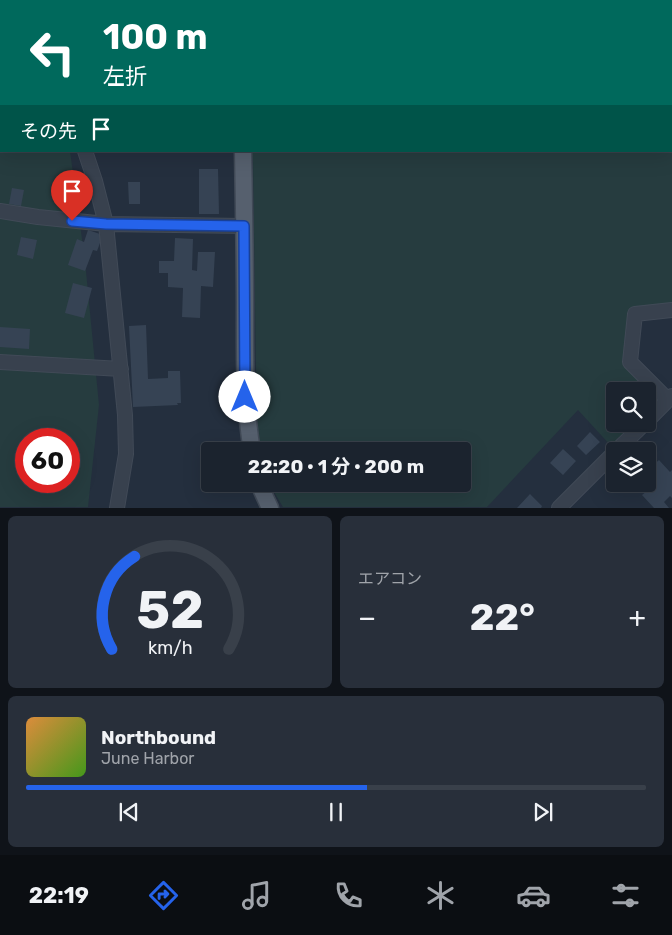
<!DOCTYPE html>
<html lang="ja">
<meta charset="utf-8">
<style>
:root{--surface:#1b232e;--page:#282f3a;--text:#f1f3f6;--muted:#a0a4aa;--line:#39404a;--accent:#2563eb}
body{margin:0;font-family:Rubik,"Noto Sans JP",sans-serif;background:var(--page);color:var(--text);height:100vh;display:flex;flex-direction:column;font-size:19px;white-space:nowrap}
*{box-sizing:border-box;margin:0}
p{font-size:16px;color:var(--muted)}
.icon{flex:none;width:28px;height:28px;fill:none;stroke:currentColor;stroke-width:2;stroke-linecap:round;stroke-linejoin:round}
.map{position:relative;height:508px;overflow:hidden}
.side{display:flex;flex-direction:column;gap:8px;padding:8px;background:#0f1319;flex:1}
.side>*{flex:none}
.guide{position:absolute;left:0px;top:0px;width:672px;height:152px;box-shadow:0 5px 20px #0002,0 0 0 1px var(--line);background:#00695c;color:#fff;overflow:hidden}
.buttons{position:absolute;left:606px;top:382px;display:grid;gap:10px}
.buttons a{display:grid;place-items:center;width:50px;height:50px;border-radius:5px;background:var(--surface);box-shadow:0 5px 20px #0002,0 0 0 1px var(--line);font-size:25px}
.speed{position:absolute;left:15px;top:428px;display:flex;gap:10px;font-size:25px;font-weight:700;text-align:center}
.speed>*{display:grid;place-content:center;width:65px;height:65px;border-radius:50%;background:var(--surface);box-shadow:0 5px 20px #0002,0 0 0 1px var(--line);line-height:1}
.speed .limit{border:8px solid #d22;background:#fff;color:#111}
.pin{position:absolute;display:grid;place-items:center;width:42px;height:42px;color:#fff;margin:-51px -21px;border-radius:50% 50% 50% 0;rotate:-45deg;box-shadow:0 0 5px #0007}
.pin .icon{rotate:45deg}
.me{position:absolute;width:55px;margin:-28px;rotate:0deg;stroke-linejoin:round;filter:drop-shadow(0 0 4px #0008)}
.turn{display:flex;align-items:center;gap:18px;height:105px;padding:0 20px;font-size:22px}
.turn .icon{width:65px;height:65px;stroke-width:2.5}
.turn b{display:block;font-size:35px;line-height:42px}
.then{display:flex;align-items:center;height:48px;padding:0 20px;background:#0003;gap:10px;font-size:19px}
.big{font-size:38px;font-weight:700;line-height:1.1}
.side .tile{flex:1;display:flex;flex-direction:column;justify-content:center;gap:8px;min-width:0;padding:0 18px;border-radius:8px;background:var(--page)}
.side .dial{align-items:center;gap:0}
.dial svg{height:130px;overflow:visible;fill:none;stroke:var(--line);stroke-width:7;stroke-linecap:round;text-anchor:middle}
.dial text{fill:var(--text);stroke:none}
.song{display:flex;align-items:center;gap:15px}
.cover{width:60px;height:60px;border-radius:8px;background:linear-gradient(135deg,hsl(30 70% 55%),hsl(100 70% 35%))}
.played{height:5px;border-radius:2px;background:linear-gradient(90deg,var(--accent) 55%,var(--line) 55%)}
.keys{display:flex;justify-content:space-around;direction:ltr}
.heat{display:flex;justify-content:space-between;align-items:center;font-size:28px;direction:ltr}
.side .tiles{flex:1;display:grid;gap:8px;grid-template-columns:1fr 1fr}
.tile:last-child{grid-column:span 2}
.trip{position:absolute;left:201px;top:442px;width:270px;height:50px;border-radius:5px;background:var(--surface);box-shadow:0 5px 20px #0002,0 0 0 1px var(--line);font-weight:700;line-height:50px;text-align:center}
.menu{display:flex;height:80px;justify-content:space-around;align-items:center;background:#0b0e12;color:var(--muted)}
.menu .icon{width:35px;height:35px}
.menu .current{color:var(--accent)}
.menu b{font-size:22px;color:var(--text)}
.map>svg:first-child{display:block}
.green{fill:#263c3f;fill-rule:evenodd}
.building{fill:#364354}
.lines{fill:none;stroke-linecap:round;stroke-linejoin:round}
.minor-casing{stroke:#414a57;stroke-width:16}
.major-casing{stroke:#414a57;stroke-width:19}
.minor{stroke:#38414e;stroke-width:14}
.major{stroke:#56606e;stroke-width:16}
.route-casing{stroke:#184099;stroke-width:12}
.route{stroke:#2563eb;stroke-width:9}
</style>
<div class="map">
<svg width="672" height="508" viewBox="0 0 672 508">
<rect width="100%" height="100%" fill="#242f3e"/>
<path class="green" d="M0 0H23L24 1H1V151H70L85 261 99 405 88 507H0ZM26 439H69V481H26Z
M202 0H672V303L630 310 623 363 658 400 648 410V391H615V424H634L612 447 578 410 487 507H283L274 492 271 484H462V451H260L257 441 253 162 251 151H671V1H203Z"/>
<path class="building" d="M199 169H218L219 214H199Z
M128 182H140V204H129Z
M74 187 83 207 73 211 65 191Z
M12 188 24 190 21 206 9 204Z
M88 230 103 235 97 251 93 250 85 271 68 265 77 239 84 242Z
M21 237 37 240 33 259 17 255Z
M175 238 193 239 192 270 197 271 198 252H215L213 287 201 286 200 318 182 317 183 288 168 287V273H159V261H174Z
M73 283 92 288 84 318 65 313Z
M146 325 148 379 168 378V371H180L181 403H177L178 405 133 407 129 326Z
M0 327 30 329 29 349 0 347Z
M590 432 600 442 586 455 577 446Z
M563 449 576 461 563 475 550 463Z
M659 460 670 472 672 470V498L670 496 664 502 669 508H654L642 495 651 488 652 489 653 488 648 482V470Z
M530 494 542 506 541 508H517Z"/>
<g class="lines">
<defs>
<path id="minor" d="M35 0V1
M85 151 95 181 106 224 125 415 126 454 117 508
M0 211 38 217 106 224 244 226
M0 362 121 369
M668 400 630 362 635 314 672 310
M648 420 672 396
M616 451 644 424
M559 508 615 452"/>
<path id="major" d="M195 0V1
M243 151C244 204 245 258 245 311 245 358 244 405 252 451
M259 484 270 508"/>
</defs>
<use href="#minor" class="minor-casing"/>
<use href="#major" class="major-casing"/>
<use href="#minor" class="minor"/>
<use href="#major" class="major"/>
</g>
<g class="lines">
<defs>
<path id="route" d="M72 221 106 224 244 226 245 397"/>
</defs>
<use href="#route" class="route-casing"/>
<use href="#route" class="route"/>
</g>
</svg>
<div class="buttons">
<a><svg class="icon" aria-label="search" viewBox="0 0 24 24"><circle cx="10" cy="10" r="6"/><path d="M15 15l6 6"/></svg></a>
<a><svg class="icon" aria-label="layers" viewBox="0 0 24 24"><path d="M12 4l9 5-9 5-9-5zM3 14l9 5 9-5"/></svg></a>
</div>
<div class="speed"><div class="limit">60</div></div>
<div class="pin" style="left:72px;top:221px;background:#d93025"><svg class="icon" aria-label="arrive" viewBox="0 0 24 24"><path d="M6 21V4h12l-3 4 3 4H6"/></svg></div>
<svg class="me" style="left:245px;top:397px" viewBox="-20 -20 40 40"><circle r="19" fill="#fff"/><path d="M0-13L10 11 0 6-10 11z" fill="#2563eb"/></svg>
<div class="trip">22:20 · 1 分 · 200 m</div>
<div class="guide">
<div class="turn"><svg class="icon" aria-label="left" viewBox="0 0 24 24"><path d="M17 20v-9H6M10 6l-5 5 5 5"/></svg><div><b>100 m</b>左折</div></div>
<div class="then">その先<svg class="icon" aria-label="arrive" viewBox="0 0 24 24"><path d="M6 21V4h12l-3 4 3 4H6"/></svg></div>
</div>
</div>
<section class="side">
<div class="tiles">
<div class="tile dial"><svg viewBox="0 0 100 80">
<path d="M14 69A42 42 0 1 1 86 69"/>
<path d="M14 69A42 42 0 0 1 28 12" stroke="#2563eb"/>
<text x="50" y="56" font-size="32" font-weight="700">52</text>
<text x="50" y="72" font-size="11">km/h</text>
</svg></div>
<div class="tile"><p>エアコン</p>
<div class="heat"><a>−</a><b class="big">22°</b><a>+</a></div>
</div>
<div class="tile">
<div class="song"><i class="cover"></i><div><b>Northbound</b><p>June Harbor</p></div></div>
<div class="played"></div>
<div class="keys"><svg class="icon" aria-label="previous" viewBox="0 0 24 24"><path d="M18 5L8 12l10 7zM5 5v14"/></svg><svg class="icon" aria-label="pause" viewBox="0 0 24 24"><path d="M8 5v14M16 5v14"/></svg><svg class="icon" aria-label="next" viewBox="0 0 24 24"><path d="M6 5l10 7-10 7zM19 5v14"/></svg></div>
</div>
</div>
</section>
<nav class="menu">
<b>22:19</b>
<svg class="icon current" aria-label="directions" viewBox="0 0 24 24"><path d="M12 3l9 9-9 9-9-9zM9 14v-3h6M13 9l2 2-2 2"/></svg>
<svg class="icon" aria-label="music" viewBox="0 0 24 24"><path d="M9 18V5l10-2v13"/><circle cx="6" cy="18" r="3"/><circle cx="16" cy="16" r="3"/></svg>
<svg class="icon" aria-label="phone" viewBox="0 0 24 24"><path d="M5 4h4l2 5-3 2q2 4 5 5l2-3 5 2v4C11 20 4 13 5 4z"/></svg>
<svg class="icon" aria-label="climate" viewBox="0 0 24 24"><path d="M12 3v18M4 7l16 10M4 17L20 7"/></svg>
<svg class="icon" aria-label="car" viewBox="0 0 24 24"><path d="M5 17H2v-5l4-1 3-4h7l3 4 3 1v5h-3M9 17h6M6 11h13"/><circle cx="7" cy="17" r="2"/><circle cx="17" cy="17" r="2"/></svg>
<svg class="icon" aria-label="filters" viewBox="0 0 24 24"><path d="M4 7h16M4 17h16"/><circle cx="9" cy="7" r="2"/><circle cx="15" cy="17" r="2"/></svg>
</nav>
